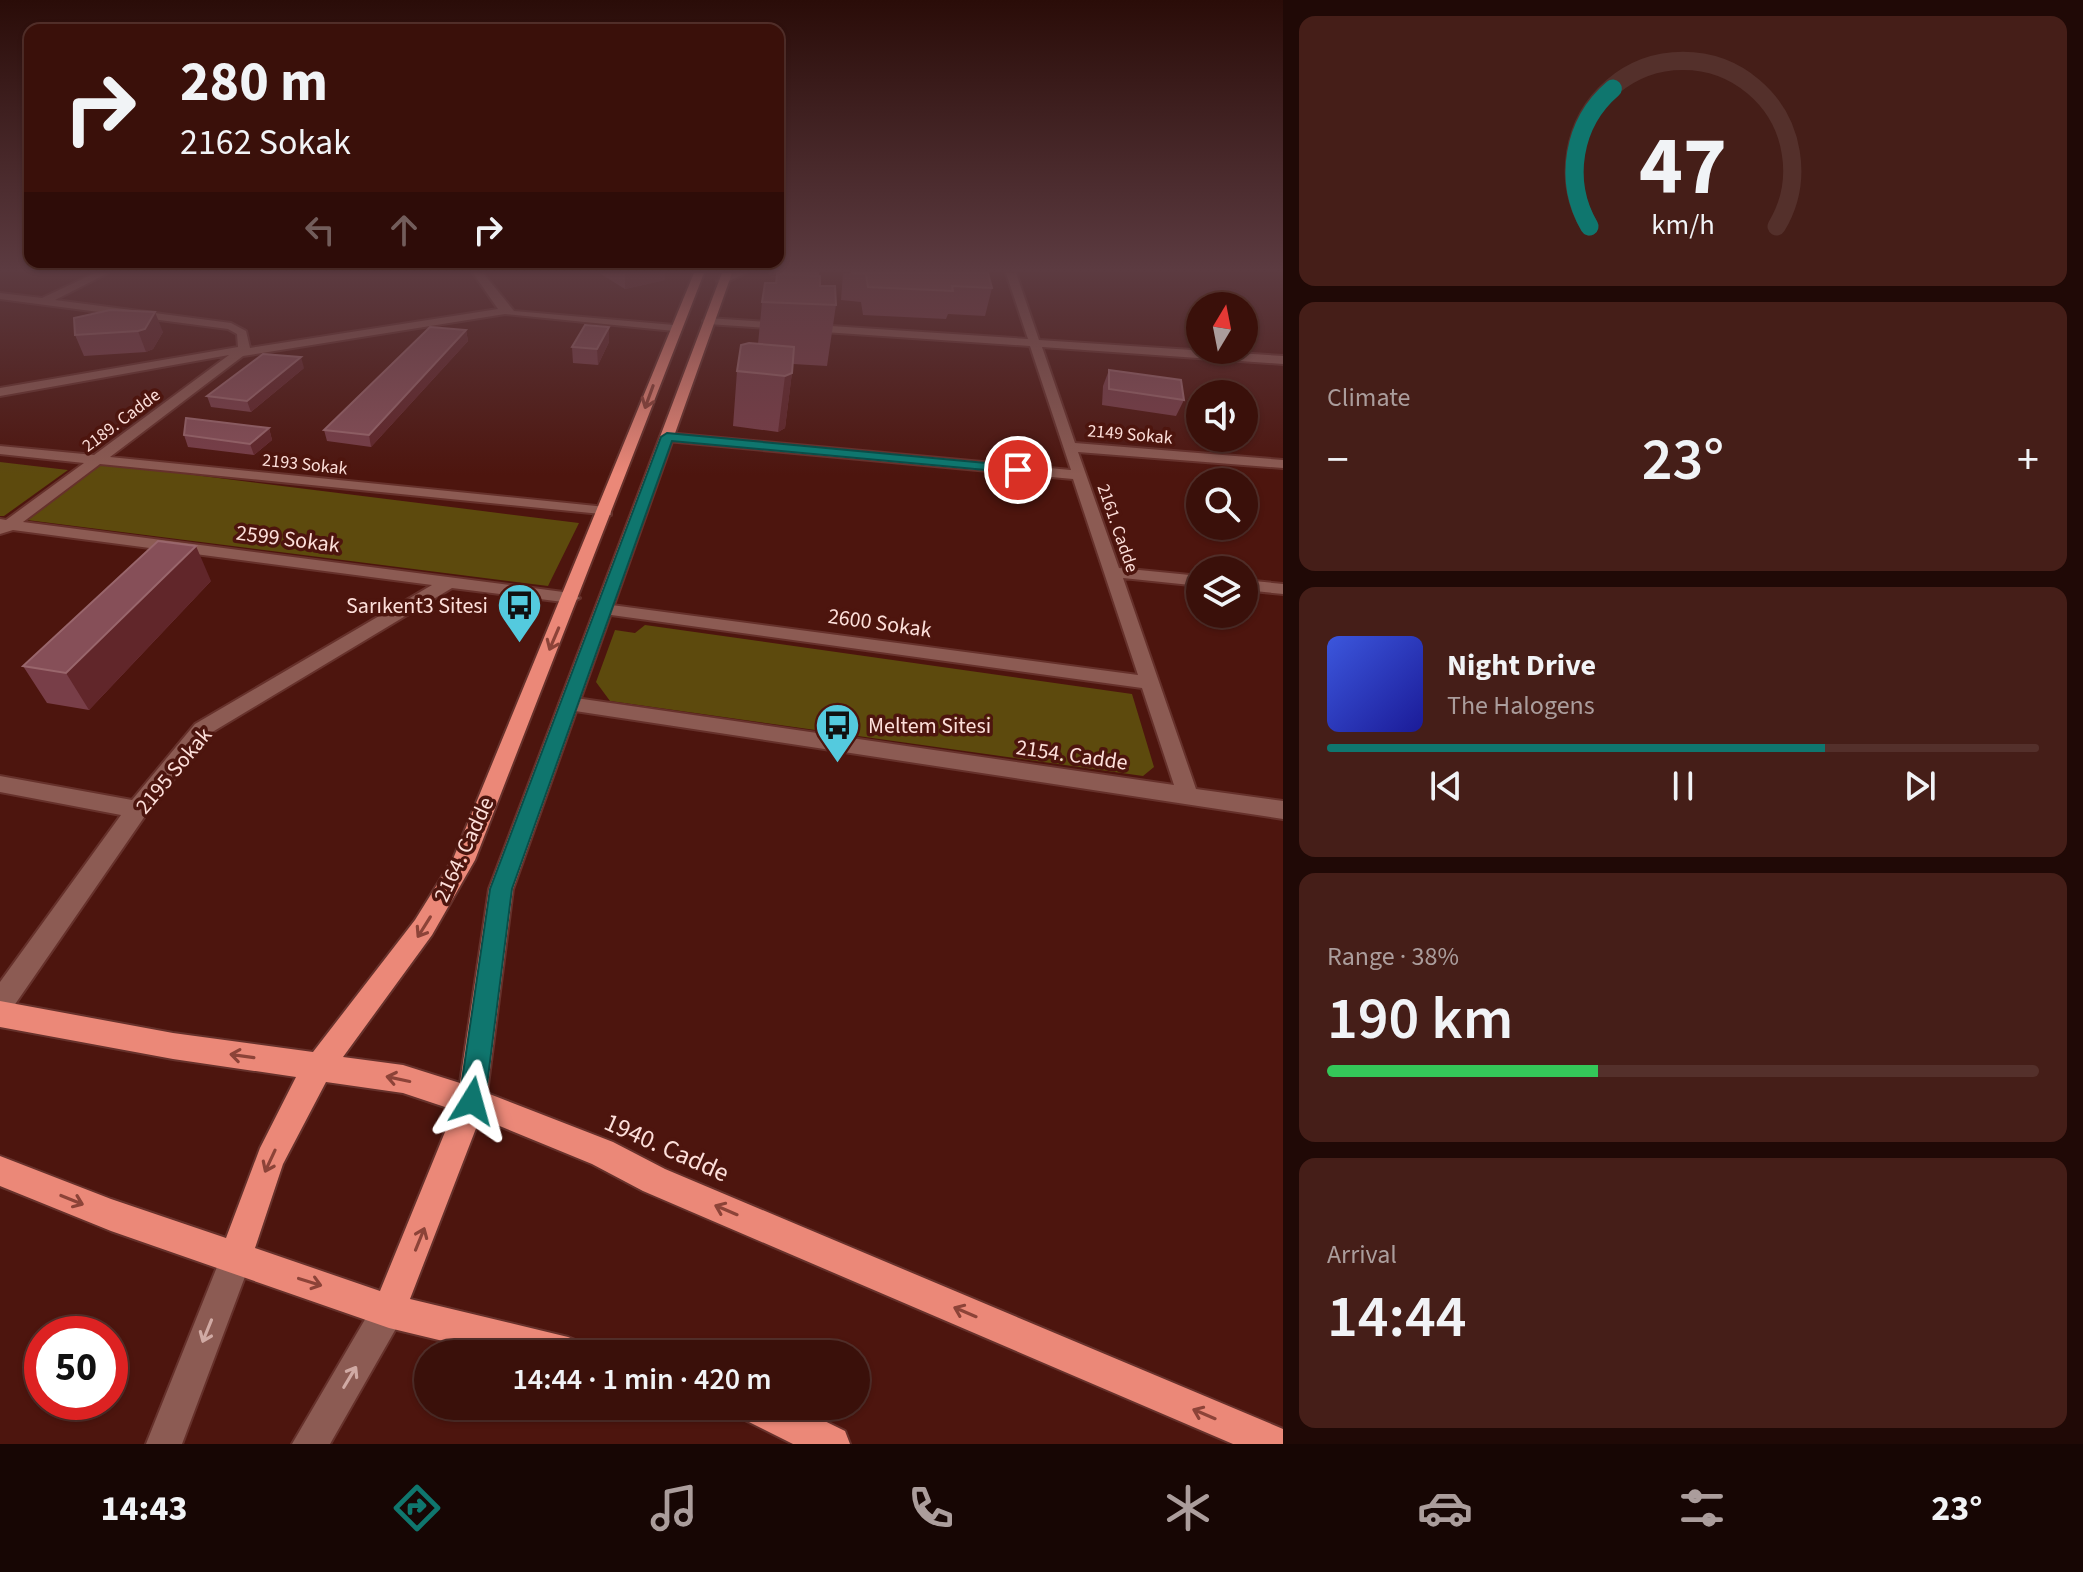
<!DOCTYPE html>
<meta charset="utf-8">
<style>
:root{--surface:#3a100a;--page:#451e18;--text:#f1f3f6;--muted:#ab9d9c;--line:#54302b;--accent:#0f766e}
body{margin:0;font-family:"Source Sans 3",sans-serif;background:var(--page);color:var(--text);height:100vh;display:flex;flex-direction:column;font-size:30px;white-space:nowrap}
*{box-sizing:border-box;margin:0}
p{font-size:26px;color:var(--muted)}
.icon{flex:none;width:44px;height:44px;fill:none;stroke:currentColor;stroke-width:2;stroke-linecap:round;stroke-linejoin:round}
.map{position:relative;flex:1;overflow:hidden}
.side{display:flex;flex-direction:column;gap:16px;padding:16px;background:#200906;width:800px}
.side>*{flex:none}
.hud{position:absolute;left:24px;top:24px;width:760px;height:244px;border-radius:16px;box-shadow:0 2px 6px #0004,0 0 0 2px var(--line);background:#3a100a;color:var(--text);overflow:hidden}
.needle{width:52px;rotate:10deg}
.controls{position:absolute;left:1186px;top:292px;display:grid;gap:16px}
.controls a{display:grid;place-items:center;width:72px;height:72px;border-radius:50%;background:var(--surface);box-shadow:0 2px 6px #0004,0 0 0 2px var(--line);font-size:40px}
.speed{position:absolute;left:24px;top:1316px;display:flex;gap:16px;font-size:40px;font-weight:700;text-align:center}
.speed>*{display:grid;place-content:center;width:104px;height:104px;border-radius:50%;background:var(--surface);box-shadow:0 2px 6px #0004,0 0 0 2px var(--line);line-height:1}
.speed .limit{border:12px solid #d22;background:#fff;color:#111}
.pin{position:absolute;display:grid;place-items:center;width:68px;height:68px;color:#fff;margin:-34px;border:4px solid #fff;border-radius:50%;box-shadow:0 2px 8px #0007}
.me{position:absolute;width:88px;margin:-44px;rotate:8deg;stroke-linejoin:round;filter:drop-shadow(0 0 6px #0008)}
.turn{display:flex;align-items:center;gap:28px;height:168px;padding:0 24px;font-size:36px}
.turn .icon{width:104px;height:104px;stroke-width:2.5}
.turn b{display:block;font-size:56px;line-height:68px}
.lanes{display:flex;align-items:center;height:76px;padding:0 24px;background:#0003;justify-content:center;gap:40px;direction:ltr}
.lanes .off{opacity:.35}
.big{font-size:60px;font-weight:600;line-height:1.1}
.side .card{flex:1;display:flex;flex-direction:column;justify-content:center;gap:12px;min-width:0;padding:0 28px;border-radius:16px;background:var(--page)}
.side .dial{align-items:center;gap:0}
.dial svg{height:208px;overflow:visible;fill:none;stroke:var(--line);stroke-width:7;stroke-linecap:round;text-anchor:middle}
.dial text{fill:var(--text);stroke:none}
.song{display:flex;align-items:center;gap:24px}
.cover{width:96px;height:96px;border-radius:12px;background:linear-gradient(135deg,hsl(230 70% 55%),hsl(240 70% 35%))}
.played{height:8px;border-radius:4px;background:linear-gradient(90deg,var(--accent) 70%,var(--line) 70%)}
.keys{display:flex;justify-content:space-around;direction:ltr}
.heat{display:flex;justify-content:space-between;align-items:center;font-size:44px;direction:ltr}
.charge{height:12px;border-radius:6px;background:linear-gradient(90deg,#34c759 38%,var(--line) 0)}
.trip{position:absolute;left:414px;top:1340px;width:456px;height:80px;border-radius:40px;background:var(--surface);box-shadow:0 2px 6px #0004,0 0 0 2px var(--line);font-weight:600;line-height:80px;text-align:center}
.tabs{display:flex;height:128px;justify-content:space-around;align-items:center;background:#170604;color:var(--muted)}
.tabs .icon{width:56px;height:56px}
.tabs .active{color:var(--accent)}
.tabs b{font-size:36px;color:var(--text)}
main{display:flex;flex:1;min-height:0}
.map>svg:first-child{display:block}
.green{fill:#5d4a0d}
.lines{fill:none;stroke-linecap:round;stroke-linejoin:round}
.minor-casing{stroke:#66312b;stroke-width:4}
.major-casing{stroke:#66312b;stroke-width:4}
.minor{fill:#8c5b53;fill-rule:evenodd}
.major{fill:#eb8878;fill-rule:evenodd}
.wall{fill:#783e48}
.shaded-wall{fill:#61262a}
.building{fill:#864f58;stroke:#99666c;stroke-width:2}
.oneway{stroke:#8c4338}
.oneway2{stroke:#d0aaa4}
.route{fill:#0f766e;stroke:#0a4d48;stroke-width:2}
.labels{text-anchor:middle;stroke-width:7;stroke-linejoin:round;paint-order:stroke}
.far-street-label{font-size:18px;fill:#fddfda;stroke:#4d150e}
.street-label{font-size:22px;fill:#fddfda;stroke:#4d150e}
.poi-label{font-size:22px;fill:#fddfda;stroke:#4d150e;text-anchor:end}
.near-street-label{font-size:26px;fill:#fddfda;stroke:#4d150e}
</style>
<main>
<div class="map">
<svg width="1283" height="1444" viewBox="0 0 1283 1444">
<rect width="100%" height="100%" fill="#4d150e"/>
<path class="green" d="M0 462 68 470 4 516H0Z
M107 465H115L579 523 548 586 27 520 99 466Z
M645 625 1132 694 1154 767 1143 776 610 701 596 682 615 630 635 633Z"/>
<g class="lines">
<defs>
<path id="minor" d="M95 273H108L55 300 231 323 246 331 250 348 498 309 473 273H483L514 311 674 325 679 328 674 331 505 314 243 356 110 457 606 507 611 509V515L100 464 23 522 571 593 580 598 571 603 452 588 209 734 145 816 9 1013 0 1016V982L121 815 0 792V776L132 800 195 724 432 585 13 530 0 534V519L6 520 84 463 0 454V446L94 455 229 355 0 396V388L238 347 237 334 228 329 0 299V293L42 298Z
M733 273H746L725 283 717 281Z
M1006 273H1016L1039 340 1283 356V364L1042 347 1075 443 1283 460V468L1078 452 1119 568 1200 576V586L1123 578 1196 789 1283 801V819L562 709 559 704 562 699 569 697 1174 785 1142 688 604 614 595 609 604 604 1138 675 1073 479 667 441 660 437 667 433 1071 470 1030 346 708 324 703 321 708 318 1028 339Z
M1244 580 1283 584V594L1244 590Z
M236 1242 247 1247 252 1258 182 1444H146L225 1247Z
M389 1294 401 1299 406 1311 330 1444H292L377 1299Z"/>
<path id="major" d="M694 273H704L475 860 432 935 343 1057 403 1065 460 1083 489 889 722 273H732L513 889 487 1093 613 1142 665 1169 1283 1429V1444H1233L643 1191 592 1164 480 1118 410 1299 568 1337 580 1342 585 1354H497L389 1328 111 1231 0 1186V1156L111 1199 226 1238 260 1148 296 1077 173 1059 0 1027V1001L173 1033 313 1052 415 920 453 859ZM326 1082 403 1093 454 1110 380 1291 255 1248 283 1164Z
M738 1406H794L845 1431 850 1444H793L743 1419Z"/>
</defs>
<use href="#minor" class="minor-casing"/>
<use href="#major" class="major-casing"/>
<use href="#minor" class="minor"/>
<use href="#major" class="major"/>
</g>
<path class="wall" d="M599 273H665V280L625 289Z
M843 273H988L992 288 985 316 948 314 946 319 863 315 861 302 841 300Z
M820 286 836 305 827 366 793 364 785 428 778 432 733 426 737 371 758 344 762 302Z
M74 318 163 332 153 349 146 352 84 356 75 335Z
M609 327V342L598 365 573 363 572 347Z
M466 330 468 341 371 447 327 441 324 430Z
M304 368 251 412 211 407 207 396Z
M1109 370 1184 400 1176 416 1102 405 1103 386Z
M269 428 272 440 254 455 188 447 184 435Z
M211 581 89 710 47 703 23 666Z"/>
<path class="shaded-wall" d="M632 273H665V280L625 289V274Z
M155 312 163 332 153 349 146 352 138 331Z
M609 327V342L598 365 597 349Z
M466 330 468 341 371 447 369 435Z
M301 357 304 368 251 412 247 401Z
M792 373 785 428 778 432 785 376Z
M269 428 272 440 254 455 250 444Z
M196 546 211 581 89 710 66 673Z"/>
<path class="building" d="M777 273H818V276L777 274Z
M851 273H988L992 288 952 286 953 291 868 287 866 274Z
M777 274 820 276V286H835L836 305 762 302 765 283H776Z
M110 310 155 312 145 329 138 331 75 335 74 318Z
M585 325 609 327 597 349 572 347Z
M430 327 466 330 369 435 324 430Z
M749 343 794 347 792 373 785 376 737 371 741 345Z
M263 354 301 357 247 401 207 396Z
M1109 370 1181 380 1184 400 1109 389Z
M186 418 269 428 250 444 184 435Z
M158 541 196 546 66 673 23 666Z"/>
<defs><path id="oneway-shaft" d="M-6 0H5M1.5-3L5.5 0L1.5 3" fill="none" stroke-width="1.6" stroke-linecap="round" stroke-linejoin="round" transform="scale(2)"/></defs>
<g class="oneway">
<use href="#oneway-shaft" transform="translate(649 397) rotate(110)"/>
<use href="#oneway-shaft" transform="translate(554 639) rotate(113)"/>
<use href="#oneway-shaft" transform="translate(424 927) rotate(122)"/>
<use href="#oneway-shaft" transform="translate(242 1056) rotate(-172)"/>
<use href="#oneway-shaft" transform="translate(398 1079) rotate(-168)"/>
<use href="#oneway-shaft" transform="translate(270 1161) rotate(115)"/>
<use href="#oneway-shaft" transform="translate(72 1200) rotate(22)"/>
<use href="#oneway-shaft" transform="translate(726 1210) rotate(-157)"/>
<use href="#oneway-shaft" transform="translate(420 1239) rotate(-68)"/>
<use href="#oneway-shaft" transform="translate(310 1282) rotate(17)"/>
<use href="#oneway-shaft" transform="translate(965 1312) rotate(-157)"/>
<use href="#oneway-shaft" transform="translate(1204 1414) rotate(-157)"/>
</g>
<g class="oneway2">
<use href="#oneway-shaft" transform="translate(207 1331) rotate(112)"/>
<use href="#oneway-shaft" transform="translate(350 1377) rotate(-59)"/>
</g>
<linearGradient id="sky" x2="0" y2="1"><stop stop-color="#2a0c08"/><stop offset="0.57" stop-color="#5c3b41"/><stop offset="1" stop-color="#5c3b41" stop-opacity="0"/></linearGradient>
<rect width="1283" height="475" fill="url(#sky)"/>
<path class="route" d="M667 433 1018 466 1024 470 1018 473 672 441 512 889 485 1101 481 1111 472 1114 463 1111 459 1101 490 889 661 437Z"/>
<defs>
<symbol id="bus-pin" viewBox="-11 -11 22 30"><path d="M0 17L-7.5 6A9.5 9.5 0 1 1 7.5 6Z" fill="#54cade" stroke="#4d150e"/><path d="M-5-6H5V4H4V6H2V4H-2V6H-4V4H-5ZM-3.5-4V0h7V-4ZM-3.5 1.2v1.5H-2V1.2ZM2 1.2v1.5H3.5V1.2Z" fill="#111"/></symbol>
</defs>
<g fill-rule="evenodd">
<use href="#bus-pin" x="494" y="580" width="51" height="69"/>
<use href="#bus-pin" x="812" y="700" width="51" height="69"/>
</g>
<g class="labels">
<g class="far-street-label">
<text transform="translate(121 420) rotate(-37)" y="6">2189. Cadde</text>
<text transform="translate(1130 434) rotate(5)" y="6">2149 Sokak</text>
<text transform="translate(305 464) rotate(6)" y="6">2193 Sokak</text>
<text transform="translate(1118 528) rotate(71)" y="6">2161. Cadde</text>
</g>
<g class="street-label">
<text transform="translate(288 538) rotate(7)" y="8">2599 Sokak</text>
<text transform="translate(880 622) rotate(8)" y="8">2600 Sokak</text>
<text transform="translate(1072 754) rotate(8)" y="8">2154. Cadde</text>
<text transform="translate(173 770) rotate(-50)" y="8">2195 Sokak</text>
<text transform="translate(463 849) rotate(-65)" y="8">2164. Cadde</text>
</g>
<g class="poi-label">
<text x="488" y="613">Sarıkent3 Sitesi</text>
<text x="868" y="733" text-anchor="start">Meltem Sitesi</text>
</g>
<g class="near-street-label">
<text transform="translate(667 1147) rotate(24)" y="9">1940. Cadde</text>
</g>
</g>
</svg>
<div class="controls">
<a><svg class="needle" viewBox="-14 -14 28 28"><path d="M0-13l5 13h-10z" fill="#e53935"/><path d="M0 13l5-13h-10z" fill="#ab9d9c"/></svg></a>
<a><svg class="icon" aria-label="sound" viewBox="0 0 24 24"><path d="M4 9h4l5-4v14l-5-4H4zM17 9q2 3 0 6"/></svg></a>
<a><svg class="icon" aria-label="search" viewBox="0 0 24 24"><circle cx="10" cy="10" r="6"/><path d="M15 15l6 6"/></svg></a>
<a><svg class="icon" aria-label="layers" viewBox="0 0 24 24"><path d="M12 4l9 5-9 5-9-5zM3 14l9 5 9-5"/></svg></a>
</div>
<div class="speed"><div class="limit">50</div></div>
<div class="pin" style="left:1018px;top:470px;background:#d93025"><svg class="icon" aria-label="arrive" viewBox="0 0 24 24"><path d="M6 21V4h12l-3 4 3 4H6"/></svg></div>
<svg class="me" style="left:472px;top:1101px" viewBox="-20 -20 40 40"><path d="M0-17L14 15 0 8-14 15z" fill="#0f766e" stroke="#fff" stroke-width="4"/></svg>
<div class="trip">14:44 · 1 min · 420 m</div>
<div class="hud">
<div class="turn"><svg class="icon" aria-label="right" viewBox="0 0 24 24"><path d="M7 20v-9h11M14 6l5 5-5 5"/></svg><div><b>280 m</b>2162 Sokak</div></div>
<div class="lanes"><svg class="icon off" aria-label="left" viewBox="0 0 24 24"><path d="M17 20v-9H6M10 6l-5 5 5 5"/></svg><svg class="icon off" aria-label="ahead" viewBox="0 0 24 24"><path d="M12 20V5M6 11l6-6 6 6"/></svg><svg class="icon" aria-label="right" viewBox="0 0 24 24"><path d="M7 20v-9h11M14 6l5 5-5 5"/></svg></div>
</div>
</div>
<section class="side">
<div class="card dial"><svg viewBox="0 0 100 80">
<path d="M14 69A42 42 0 1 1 86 69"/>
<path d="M14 69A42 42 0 0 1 23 16" stroke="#0f766e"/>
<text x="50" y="56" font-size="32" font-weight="700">47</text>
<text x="50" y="72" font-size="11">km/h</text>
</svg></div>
<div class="card"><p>Climate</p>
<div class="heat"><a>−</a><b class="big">23°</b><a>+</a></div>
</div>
<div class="card">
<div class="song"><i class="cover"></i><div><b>Night Drive</b><p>The Halogens</p></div></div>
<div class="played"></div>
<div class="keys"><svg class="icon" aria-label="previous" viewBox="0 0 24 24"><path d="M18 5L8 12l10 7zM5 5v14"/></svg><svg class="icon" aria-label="pause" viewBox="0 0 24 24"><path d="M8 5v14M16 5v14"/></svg><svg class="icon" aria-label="next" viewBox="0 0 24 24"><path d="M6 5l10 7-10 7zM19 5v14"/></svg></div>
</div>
<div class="card"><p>Range · 38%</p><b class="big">190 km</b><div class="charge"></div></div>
<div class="card"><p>Arrival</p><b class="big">14:44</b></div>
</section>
</main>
<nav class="tabs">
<b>14:43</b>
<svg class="icon active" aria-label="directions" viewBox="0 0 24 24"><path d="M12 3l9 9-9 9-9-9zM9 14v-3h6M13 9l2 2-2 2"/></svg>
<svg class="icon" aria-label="music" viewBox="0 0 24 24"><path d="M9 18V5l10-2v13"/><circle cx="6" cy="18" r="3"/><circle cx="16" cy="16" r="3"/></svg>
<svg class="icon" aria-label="phone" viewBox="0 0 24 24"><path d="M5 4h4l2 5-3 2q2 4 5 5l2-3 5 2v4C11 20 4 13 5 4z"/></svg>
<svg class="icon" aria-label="climate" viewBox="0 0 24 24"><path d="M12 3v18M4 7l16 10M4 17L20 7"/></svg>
<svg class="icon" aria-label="car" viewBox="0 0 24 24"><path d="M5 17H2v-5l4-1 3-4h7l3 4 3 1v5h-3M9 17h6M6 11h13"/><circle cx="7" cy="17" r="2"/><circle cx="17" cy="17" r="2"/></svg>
<svg class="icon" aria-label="filters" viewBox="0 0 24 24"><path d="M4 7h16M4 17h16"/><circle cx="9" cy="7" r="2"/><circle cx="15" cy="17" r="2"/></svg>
<b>23°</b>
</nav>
